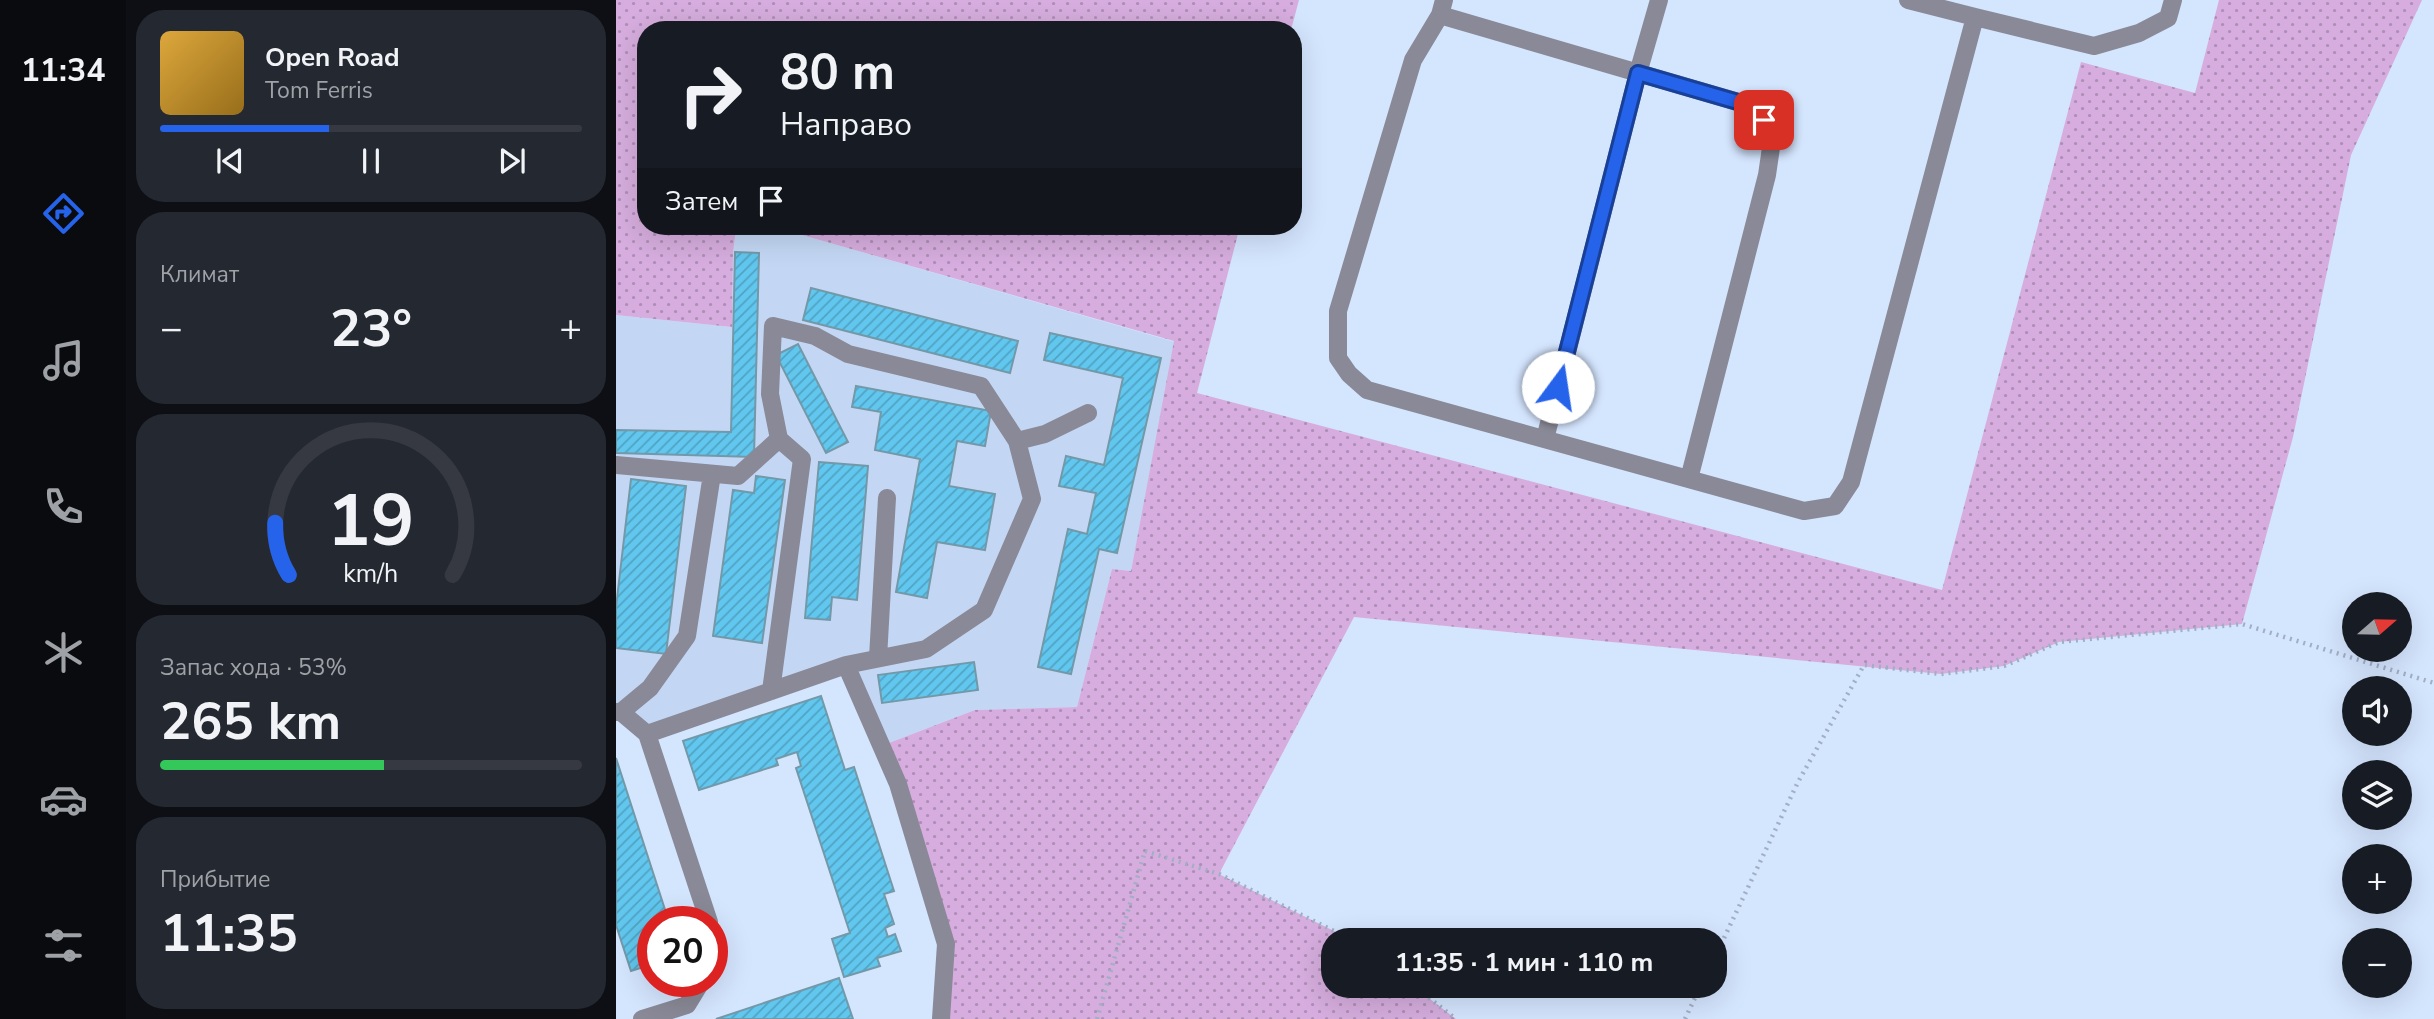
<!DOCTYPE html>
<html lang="ru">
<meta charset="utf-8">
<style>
:root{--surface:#171b24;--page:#242831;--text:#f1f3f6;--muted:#9ea1a6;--line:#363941;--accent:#2563eb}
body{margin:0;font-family:"Nunito Sans",sans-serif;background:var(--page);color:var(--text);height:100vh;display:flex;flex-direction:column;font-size:26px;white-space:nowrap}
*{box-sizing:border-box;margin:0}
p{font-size:23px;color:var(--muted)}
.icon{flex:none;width:38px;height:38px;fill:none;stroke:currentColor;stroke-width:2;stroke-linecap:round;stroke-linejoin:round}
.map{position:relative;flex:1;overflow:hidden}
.side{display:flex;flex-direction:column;gap:10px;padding:10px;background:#0d0f14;width:490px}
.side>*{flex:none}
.banner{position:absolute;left:21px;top:21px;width:665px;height:214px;border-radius:28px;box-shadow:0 7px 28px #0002;background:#171b24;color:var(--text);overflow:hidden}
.needle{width:46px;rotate:70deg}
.tools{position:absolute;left:1726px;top:592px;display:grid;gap:14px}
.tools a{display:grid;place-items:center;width:70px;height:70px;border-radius:50%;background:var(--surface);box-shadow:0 7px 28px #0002;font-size:35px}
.speed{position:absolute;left:21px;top:906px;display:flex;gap:14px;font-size:35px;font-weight:700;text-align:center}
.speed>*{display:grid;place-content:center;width:91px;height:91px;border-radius:50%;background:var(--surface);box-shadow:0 7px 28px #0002;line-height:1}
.speed .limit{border:10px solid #d22;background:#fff;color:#111}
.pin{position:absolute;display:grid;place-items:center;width:60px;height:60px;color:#fff;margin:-30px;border-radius:14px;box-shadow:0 4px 10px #0006}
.me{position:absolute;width:77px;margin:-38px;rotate:14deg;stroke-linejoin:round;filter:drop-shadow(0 0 5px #0008)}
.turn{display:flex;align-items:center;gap:24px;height:147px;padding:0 28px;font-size:32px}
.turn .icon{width:91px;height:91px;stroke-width:2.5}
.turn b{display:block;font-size:49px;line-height:60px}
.then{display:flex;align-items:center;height:66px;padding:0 28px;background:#0003;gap:14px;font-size:26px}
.big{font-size:52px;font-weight:700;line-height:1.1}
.side .card{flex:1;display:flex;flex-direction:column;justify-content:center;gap:10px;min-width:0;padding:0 24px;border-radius:28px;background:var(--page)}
.side .dial{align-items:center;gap:0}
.dial svg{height:182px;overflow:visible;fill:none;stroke:var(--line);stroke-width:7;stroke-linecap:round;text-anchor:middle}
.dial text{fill:var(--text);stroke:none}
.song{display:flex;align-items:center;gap:21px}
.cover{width:84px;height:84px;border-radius:10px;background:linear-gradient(135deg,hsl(40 70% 55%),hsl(40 70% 35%))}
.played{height:7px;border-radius:4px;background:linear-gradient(90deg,var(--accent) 40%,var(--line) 40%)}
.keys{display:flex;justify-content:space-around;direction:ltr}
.heat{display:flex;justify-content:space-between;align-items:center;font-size:38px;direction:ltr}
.charge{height:10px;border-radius:5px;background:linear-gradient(90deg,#34c759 53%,var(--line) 0)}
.trip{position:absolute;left:705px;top:928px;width:406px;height:70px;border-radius:28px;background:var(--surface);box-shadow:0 7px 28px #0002;font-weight:700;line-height:70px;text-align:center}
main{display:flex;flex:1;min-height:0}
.tab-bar{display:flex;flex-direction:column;width:126px;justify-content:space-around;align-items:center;background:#090b0e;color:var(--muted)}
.tab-bar .icon{width:49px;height:49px}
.tab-bar .current{color:var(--accent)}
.tab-bar b{font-size:32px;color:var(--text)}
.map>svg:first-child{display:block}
.built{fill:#c3d7f4}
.grass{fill:url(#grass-dots)}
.building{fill:url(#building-hatch);stroke:#7399a9;stroke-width:2}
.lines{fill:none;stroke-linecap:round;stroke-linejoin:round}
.path{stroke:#a1afc4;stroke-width:4.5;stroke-dasharray:2 5;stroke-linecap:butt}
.minor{stroke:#8a8997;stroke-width:18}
.route-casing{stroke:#184099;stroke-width:18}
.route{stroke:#2563eb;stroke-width:12}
</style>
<main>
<nav class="tab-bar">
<b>11:34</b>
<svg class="icon current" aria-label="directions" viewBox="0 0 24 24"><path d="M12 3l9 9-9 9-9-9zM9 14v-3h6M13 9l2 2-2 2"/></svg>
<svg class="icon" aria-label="music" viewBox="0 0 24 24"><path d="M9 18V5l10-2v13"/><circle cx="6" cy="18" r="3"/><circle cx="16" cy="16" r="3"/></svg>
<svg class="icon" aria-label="phone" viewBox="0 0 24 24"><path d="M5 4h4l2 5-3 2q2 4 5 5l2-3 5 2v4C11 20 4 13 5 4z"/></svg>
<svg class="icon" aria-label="climate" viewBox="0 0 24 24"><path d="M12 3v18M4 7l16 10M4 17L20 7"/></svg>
<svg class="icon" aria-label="car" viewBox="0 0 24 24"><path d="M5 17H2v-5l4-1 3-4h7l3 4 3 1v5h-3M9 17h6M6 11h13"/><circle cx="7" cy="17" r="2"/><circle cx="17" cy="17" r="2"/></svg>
<svg class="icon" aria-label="filters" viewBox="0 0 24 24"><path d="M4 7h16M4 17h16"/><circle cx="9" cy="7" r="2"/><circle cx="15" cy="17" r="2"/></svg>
</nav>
<section class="side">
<div class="card">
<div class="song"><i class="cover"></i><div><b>Open Road</b><p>Tom Ferris</p></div></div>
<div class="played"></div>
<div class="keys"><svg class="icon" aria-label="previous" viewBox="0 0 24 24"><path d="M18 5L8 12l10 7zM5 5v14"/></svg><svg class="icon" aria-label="pause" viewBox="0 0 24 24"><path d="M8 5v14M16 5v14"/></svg><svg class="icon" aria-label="next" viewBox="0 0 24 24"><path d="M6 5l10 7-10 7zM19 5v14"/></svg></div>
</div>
<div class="card"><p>Климат</p>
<div class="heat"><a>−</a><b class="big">23°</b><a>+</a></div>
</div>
<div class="card dial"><svg viewBox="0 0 100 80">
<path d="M14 69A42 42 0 1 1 86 69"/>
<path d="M14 69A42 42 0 0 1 8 46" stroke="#2563eb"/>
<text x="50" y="56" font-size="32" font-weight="700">19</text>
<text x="50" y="72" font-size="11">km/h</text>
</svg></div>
<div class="card"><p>Запас хода · 53%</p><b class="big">265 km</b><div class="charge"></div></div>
<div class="card"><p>Прибытие</p><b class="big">11:35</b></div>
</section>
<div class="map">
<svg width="1818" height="1019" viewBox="0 0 1818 1019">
<defs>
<pattern id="grass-dots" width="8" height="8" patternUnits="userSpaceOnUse" patternTransform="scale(1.75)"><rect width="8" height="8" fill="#d6adde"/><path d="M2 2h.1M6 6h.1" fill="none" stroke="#ae8eb6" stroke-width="1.8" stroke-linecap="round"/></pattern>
<pattern id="building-hatch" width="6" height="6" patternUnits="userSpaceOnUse" patternTransform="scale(1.75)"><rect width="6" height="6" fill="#61c7ee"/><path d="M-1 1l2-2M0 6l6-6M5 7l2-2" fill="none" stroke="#51a3c3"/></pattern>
</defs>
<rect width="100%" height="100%" fill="#d4e5fe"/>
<path class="built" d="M120 229 172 231 559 342 515 571 496 569 461 707 359 710 265 746 230 665 31 734 0 712V315L116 327 117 253Z"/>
<path class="grass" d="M0 0H683L675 30H30V226H624L581 393 1326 590 1465 62 1579 93 1603 0H1806L1735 155 1677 437 1626 624 1443 642 1388 666 1325 674 738 617 603 874 736 940H718V985H796L840 1019H325L330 944 265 746 359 710 461 707 496 569 515 571 558 341 172 231 120 229 117 253 116 327 0 315Z"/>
<path class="building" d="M119 252 143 253 138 457 0 453V430L115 432Z
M195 288 402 341 394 373 187 320Z
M434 333 545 358 501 553 483 549 455 674 422 667 452 529 471 534 480 493 443 486 450 456 488 465 507 378 428 360Z
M182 344 232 442 210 453 160 355Z
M240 386 375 411 369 446 341 441 333 486 379 494 369 550 321 542 311 598 280 592 304 459 259 450 265 412 236 407Z
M203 462 252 466 241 600 216 597 214 620 189 618Z
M140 476 169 480 146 643 97 636 117 490 138 493Z
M15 479 70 486 50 654 0 648V607Z
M358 662 362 690 266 703 262 675Z
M205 696 229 770 238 767 278 891 268 894 278 924 269 928 272 937 279 934 285 951 261 958 264 966 228 977 216 939 234 933 180 768 185 766 181 752 160 759 162 765 83 790 67 741Z
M0 758 53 922H37V964L15 971 0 925Z
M223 978 237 1019H100Z"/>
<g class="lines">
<path class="path" d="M1099 957 1182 782 1248 665 1325 674 1388 666 1443 642 1626 624 1818 683
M796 985 840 1019
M481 1019 529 851 603 874 736 940
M1069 1019 1085 985"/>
<path class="minor" d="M828 0 824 15 797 60 722 311V358L733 374 751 390 1188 511 1219 506 1235 482 1359 17 1478 46 1523 33 1552 18 1557 0
M1292 0 1359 17
M824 15 1139 107 1157 134 1151 175 1073 479
M929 439 1022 73 1043 0
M401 441 429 434 472 413
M0 465 122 476 163 439 154 394 157 326 199 336 232 354 365 386 401 441 416 499 368 610 310 649 230 665
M262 658 271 498
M155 691 186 459 163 439
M0 712H5L31 734 230 665 282 784 330 944 325 1019
M5 712 34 688 71 636 96 474
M31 734 93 922
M96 933V943
M26 1019 71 1005 85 982"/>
</g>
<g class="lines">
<defs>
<path id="route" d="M942 387 1022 73 1139 107 1148 120"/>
</defs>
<use href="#route" class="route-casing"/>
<use href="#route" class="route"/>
</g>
</svg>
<div class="tools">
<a><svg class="needle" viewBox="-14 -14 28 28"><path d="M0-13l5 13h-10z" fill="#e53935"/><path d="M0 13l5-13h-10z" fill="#9ea1a6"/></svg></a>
<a><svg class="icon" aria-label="sound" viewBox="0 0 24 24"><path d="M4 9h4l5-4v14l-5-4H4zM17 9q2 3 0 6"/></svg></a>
<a><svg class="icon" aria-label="layers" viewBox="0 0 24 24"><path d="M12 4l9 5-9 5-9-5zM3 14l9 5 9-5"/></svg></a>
<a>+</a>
<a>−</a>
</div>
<div class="speed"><div class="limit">20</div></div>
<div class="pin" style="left:1148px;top:120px;background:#d93025"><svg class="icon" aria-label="arrive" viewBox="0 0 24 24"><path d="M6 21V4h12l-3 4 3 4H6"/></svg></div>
<svg class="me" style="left:942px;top:387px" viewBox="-20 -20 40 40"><circle r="19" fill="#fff"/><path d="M0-13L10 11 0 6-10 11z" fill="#2563eb"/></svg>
<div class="trip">11:35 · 1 мин · 110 m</div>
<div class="banner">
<div class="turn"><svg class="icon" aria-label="right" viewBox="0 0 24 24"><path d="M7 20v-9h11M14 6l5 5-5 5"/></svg><div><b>80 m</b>Направо</div></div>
<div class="then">Затем<svg class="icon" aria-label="arrive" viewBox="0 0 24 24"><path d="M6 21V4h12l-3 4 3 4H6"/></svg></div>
</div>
</div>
</main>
